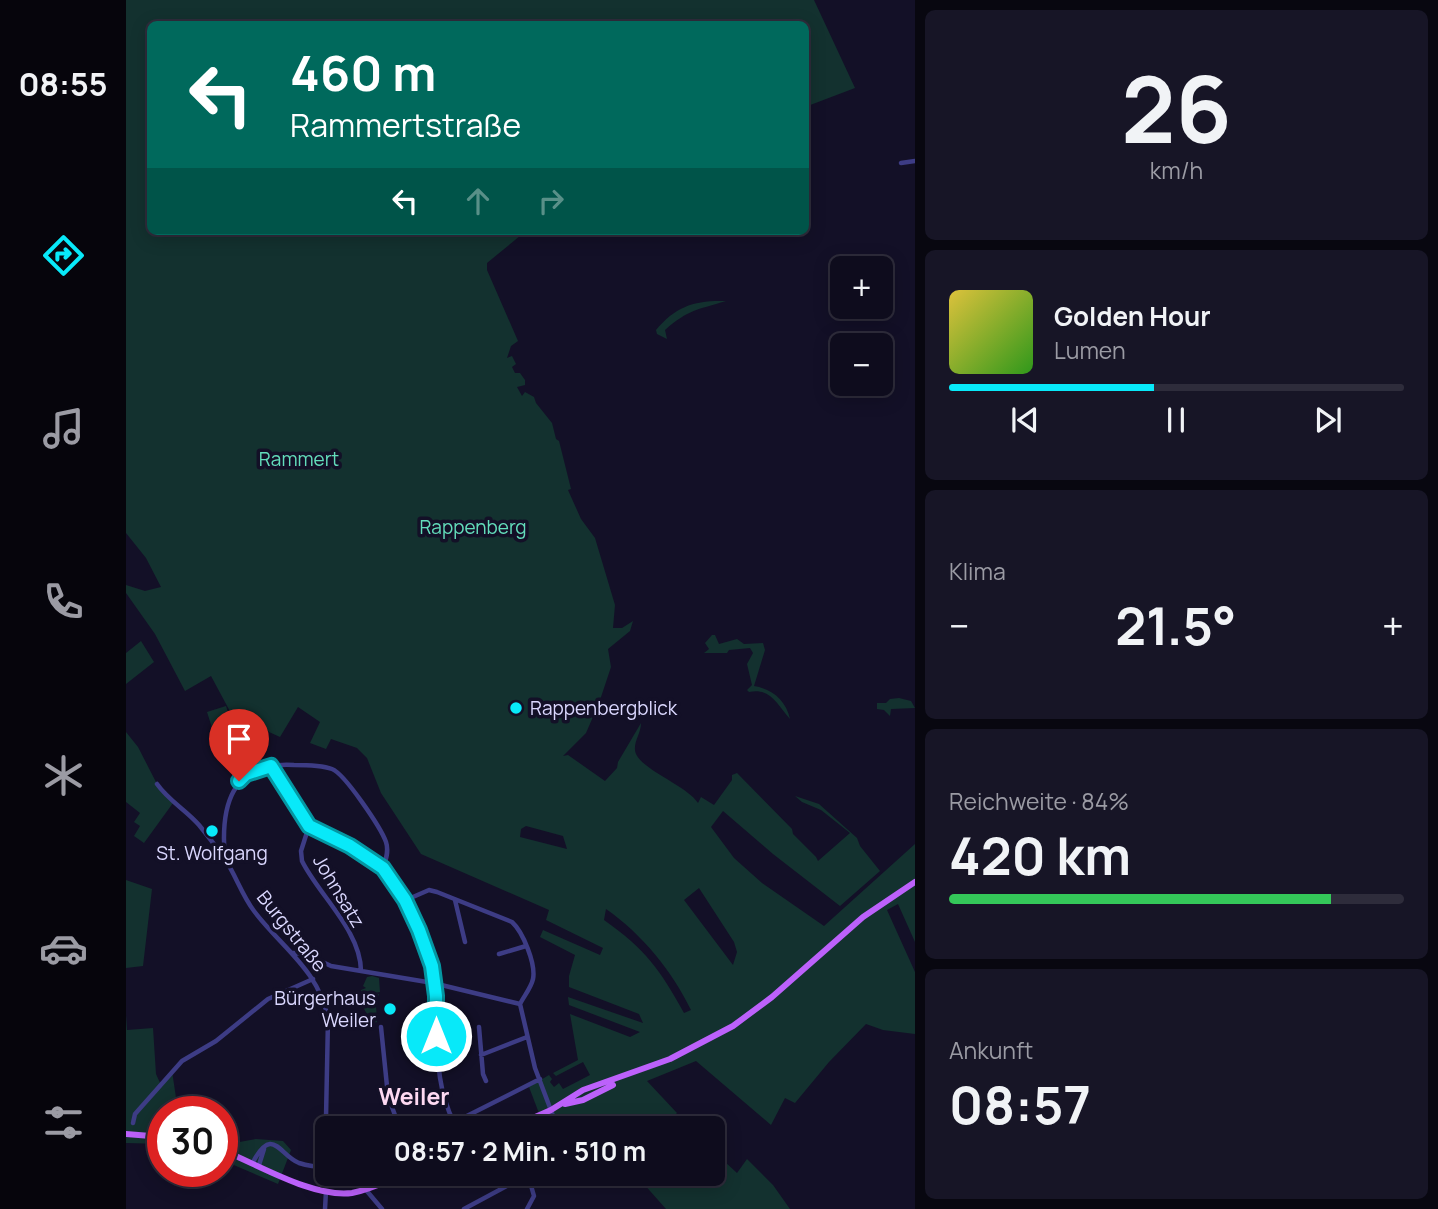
<!DOCTYPE html>
<html lang="de">
<meta charset="utf-8">
<style>
:root{--surface:#0e0c1d;--page:#171526;--text:#f1f3f6;--muted:#9b9ba4;--line:#2e2c3b;--accent:#08e9f9}
body{margin:0;font-family:Manrope,sans-serif;background:var(--page);color:var(--text);height:100vh;display:flex;flex-direction:column;font-size:26px;white-space:nowrap}
*{box-sizing:border-box;margin:0}
p{font-size:23px;color:var(--muted)}
.icon{flex:none;width:38px;height:38px;fill:none;stroke:currentColor;stroke-width:2;stroke-linecap:round;stroke-linejoin:round}
.map{position:relative;flex:1;overflow:hidden}
.details{display:flex;flex-direction:column;gap:10px;padding:10px;background:#080710;width:523px}
.details>*{flex:none}
.hud{position:absolute;left:21px;top:21px;width:662px;height:214px;border-radius:10px;box-shadow:0 4px 18px #0003,0 0 0 2px var(--line);background:#00695c;color:#fff;overflow:hidden}
.tools{position:absolute;left:704px;top:256px;display:grid;gap:14px}
.tools a{display:grid;place-items:center;width:63px;height:63px;border-radius:10px;background:var(--surface);box-shadow:0 4px 18px #0003,0 0 0 2px var(--line);font-size:35px}
.speed{position:absolute;left:21px;top:1096px;display:flex;gap:14px;font-size:35px;font-weight:700;text-align:center}
.speed>*{display:grid;place-content:center;width:91px;height:91px;border-radius:50%;background:var(--surface);box-shadow:0 4px 18px #0003,0 0 0 2px var(--line);line-height:1}
.speed .limit{border:10px solid #d22;background:#fff;color:#111}
.pin{position:absolute;display:grid;place-items:center;width:60px;height:60px;color:#fff;margin:-72px -30px;border-radius:50% 50% 50% 0;rotate:-45deg;box-shadow:0 0 7px #0007}
.pin .icon{rotate:45deg}
.me{position:absolute;width:77px;margin:-38px;rotate:0deg;stroke-linejoin:round;filter:drop-shadow(0 0 5px #0008)}
.turn{display:flex;align-items:center;gap:24px;height:147px;padding:0 28px;font-size:32px}
.turn .icon{width:91px;height:91px;stroke-width:2.5}
.turn b{display:block;font-size:49px;line-height:60px}
.lanes{display:flex;align-items:center;height:66px;padding:0 28px;background:#0003;justify-content:center;gap:35px;direction:ltr}
.lanes .off{opacity:.35}
.big{font-size:52px;font-weight:700;line-height:1.1}
.details .card{flex:1;display:flex;flex-direction:column;justify-content:center;gap:10px;min-width:0;padding:0 24px;border-radius:10px;background:var(--page)}
.details .dial{align-items:center;gap:0}
.dial b{font-size:91px;line-height:1}
.song{display:flex;align-items:center;gap:21px}
.cover{width:84px;height:84px;border-radius:10px;background:linear-gradient(135deg,hsl(50 70% 55%),hsl(110 70% 35%))}
.played{height:7px;border-radius:4px;background:linear-gradient(90deg,var(--accent) 45%,var(--line) 45%)}
.keys{display:flex;justify-content:space-around;direction:ltr}
.heat{display:flex;justify-content:space-between;align-items:center;font-size:38px;direction:ltr}
.charge{height:10px;border-radius:5px;background:linear-gradient(90deg,#34c759 84%,var(--line) 0)}
.trip{position:absolute;left:189px;top:1116px;width:410px;height:70px;border-radius:10px;background:var(--surface);box-shadow:0 4px 18px #0003,0 0 0 2px var(--line);font-weight:700;line-height:70px;text-align:center}
main{display:flex;flex:1;min-height:0}
.dock{display:flex;flex-direction:column;width:126px;justify-content:space-around;align-items:center;background:#06050c;color:var(--muted)}
.dock .icon{width:49px;height:49px}
.dock .selected{color:var(--accent)}
.dock b{font-size:32px;color:var(--text)}
.map>svg:first-child{display:block}
.green{fill:#13312f;fill-rule:evenodd}
.lines{fill:none;stroke-linecap:round;stroke-linejoin:round}
.minor{stroke:#3d3c85;stroke-width:4.5}
.major{stroke:#bc61fb;stroke-width:6}
.route-casing{stroke:#0597a2;stroke-width:18}
.route{stroke:#08e9f9;stroke-width:12}
.poi-dot{fill:#08e9f9;stroke:#131027;stroke-width:2.5}
.labels{text-anchor:middle;stroke-width:7;stroke-linejoin:round;paint-order:stroke}
.park-label{font-size:19px;fill:#63ddbb;stroke:#131027}
.poi-label{font-size:19px;fill:#dad7fe;stroke:#131027;text-anchor:start}
.street-label{font-size:19px;fill:#dad7fe;stroke:#131027}
.quarter-label{font-size:23px;font-weight:bold;fill:#fed9f2;stroke:#131027}
</style>
<main>
<nav class="dock">
<b>08:55</b>
<svg class="icon selected" aria-label="directions" viewBox="0 0 24 24"><path d="M12 3l9 9-9 9-9-9zM9 14v-3h6M13 9l2 2-2 2"/></svg>
<svg class="icon" aria-label="music" viewBox="0 0 24 24"><path d="M9 18V5l10-2v13"/><circle cx="6" cy="18" r="3"/><circle cx="16" cy="16" r="3"/></svg>
<svg class="icon" aria-label="phone" viewBox="0 0 24 24"><path d="M5 4h4l2 5-3 2q2 4 5 5l2-3 5 2v4C11 20 4 13 5 4z"/></svg>
<svg class="icon" aria-label="climate" viewBox="0 0 24 24"><path d="M12 3v18M4 7l16 10M4 17L20 7"/></svg>
<svg class="icon" aria-label="car" viewBox="0 0 24 24"><path d="M5 17H2v-5l4-1 3-4h7l3 4 3 1v5h-3M9 17h6M6 11h13"/><circle cx="7" cy="17" r="2"/><circle cx="17" cy="17" r="2"/></svg>
<svg class="icon" aria-label="filters" viewBox="0 0 24 24"><path d="M4 7h16M4 17h16"/><circle cx="9" cy="7" r="2"/><circle cx="15" cy="17" r="2"/></svg>
</nav>
<div class="map">
<svg width="789" height="1209" viewBox="0 0 789 1209">
<rect width="100%" height="100%" fill="#131027"/>
<path class="green" d="M0 0H688L729 88 679 107V24H24V231H400L361 263V270L392 341 385 346 381 358 386 356 390 364 386 367 389 373H394L399 380V385L391 387 396 396 399 392 408 397 410 403 426 423 430 439 433 441 445 489 442 490 455 519 469 538 489 605 487 628H496L507 621 504 631 482 649 485 667 473 703 460 733 437 756 442 755 479 781 491 768 492 762 515 723C515 733 508 741 509 750 510 768 561 785 572 803L575 797 588 805 606 780V775L611 773 666 829 667 834 690 857 692 861 724 833 695 810 676 802 669 796 693 804 731 838 734 846 754 871 714 906 647 854 597 811 585 827 608 858 636 883 698 926 789 844V942L772 904 761 910 789 972V1034L757 1030 740 1024 703 1062 669 1103 659 1098 645 1125 570 1061 521 1081 551 1113 549 1115 564 1129H419L403 1087 423 1075 426 1079 424 1082 428 1087 433 1083 437 1089 464 1075 457 1062 430 1076 427 1073 452 1060 444 1014 504 1037 514 1032 443 1005 442 997 517 1023 513 1014 443 987V976L449 955 414 937 417 930 474 955 477 948 420 920 423 910 295 854 255 793 241 758 231 748 205 739 200 749 184 743 194 722 172 707 154 737 143 732 133 722 114 730 85 676 59 691 29 634 0 593V585L19 591 35 587 20 558 0 533ZM400 826 437 836 441 849 394 837 395 829ZM573 888 608 942 611 952 607 965 558 900ZM480 909C516 934 546 971 565 1010L558 1013C533 968 520 950 478 920Z
M600 301C571 310 563 309 539 330L541 339 531 334 530 330C550 306 569 300 600 301Z
M586 635H589L593 644 611 639 618 644 637 643 639 650 628 686C646 689 660 700 664 719 652 706 645 687 623 692L621 690 626 685 621 664 627 653 624 648 603 650 601 653H578L583 649 579 643Z
M15 641 28 662 0 684V653Z
M773 698 785 701 789 708 765 709 764 716 758 710 751 709V703H760L764 699Z
M100 706 108 731 89 737 81 712Z
M0 732 12 747 31 784 47 803 18 843 8 836 14 826 8 822 14 813 0 802Z
M0 880 26 889 17 966 0 968Z
M246 976 253 978 254 992 248 993 253 994 250 1005 251 1022 246 1024 235 1003V990L240 988 237 986 241 977Z
M0 1015 1 1030 27 1028 30 1074 35 1085 46 1071 52 1111H37V1144L0 1143Z
M130 1139 157 1141 165 1150 152 1184 96 1160V1140L108 1143Z
M586 1150 611 1173 621 1159 647 1185 664 1209H540L509 1174H586Z"/>
<g class="lines">
<path class="minor" d="M775 163 789 161
M145 766C157 785 167 808 182 824 189 832 205 837 215 841 243 855 265 874 280 902 296 931 307 964 310 998 314 1045 306 1077 328 1123
M31 784C43 801 60 810 73 825 82 836 91 848 99 859 110 876 116 895 128 911 156 948 193 970 202 1019L199 1167
M183 826 175 851 176 861C192 894 235 931 235 971
M99 859C94 806 105 761 168 765 180 765 195 765 206 769 219 774 255 828 260 842 263 851 260 860 257 868
M280 900 303 890 311 892 386 922C397 932 410 964 407 979 405 988 398 996 394 1004
M329 900 339 942
M167 953 180 954 205 966 307 983 394 1004 409 1068 432 1129
M373 954 400 946
M255 1027 262 1096 274 1129
M353 1027 357 1074 360 1081
M355 1055 401 1037
M7 1123 9 1114 56 1061 90 1041 142 999 187 979
M315 1129 414 1079
M127 1162C147 1125 153 1155 173 1163 182 1166 192 1167 201 1167
M133 1165 138 1149
M381 1174 385 1182
M240 1190 256 1209
M199 1209 200 1191
M338 1209 403 1174
M401 1209 408 1196 402 1175"/>
<path class="major" d="M439 1104 457 1100 487 1085
M382 1129 425 1110 457 1090 544 1059 607 1026 646 997 737 917 789 882
M0 1134 37 1137
M96 1150C133 1165 187 1198 226 1193 244 1190 260 1181 277 1174"/>
</g>
<g class="lines">
<defs>
<path id="route" d="M113 781 120 774 145 766 183 826 224 846 257 868 279 900 293 930 306 966 310 996V1036"/>
</defs>
<use href="#route" class="route-casing"/>
<use href="#route" class="route"/>
</g>
<g class="poi-dot">
<circle cx="390" cy="708" r="7"/>
<circle cx="86" cy="831" r="7"/>
<circle cx="264" cy="1009" r="7"/>
</g>
<g class="labels">
<g class="park-label">
<text x="173" y="466">Rammert</text>
<text x="347" y="534">Rappenberg</text>
</g>
<g class="poi-label">
<text x="404" y="715">Rappenbergblick</text>
<text x="86" y="860" text-anchor="middle">St. Wolfgang</text>
<text x="250" y="1005" text-anchor="end">Bürgerhaus<tspan x="250" dy="22">Weiler</tspan></text>
</g>
<g class="street-label">
<text transform="translate(213 891) rotate(59)" y="7">Johnsatz</text>
<text transform="translate(166 931) rotate(51)" y="7">Burgstraße</text>
</g>
<g class="quarter-label">
<text x="288" y="1105">Weiler</text>
</g>
</g>
</svg>
<div class="tools">
<a>+</a>
<a>−</a>
</div>
<div class="speed"><div class="limit">30</div></div>
<div class="pin" style="left:113px;top:781px;background:#d93025"><svg class="icon" aria-label="arrive" viewBox="0 0 24 24"><path d="M6 21V4h12l-3 4 3 4H6"/></svg></div>
<svg class="me" style="left:310px;top:1036px" viewBox="-20 -20 40 40"><circle r="17" fill="#08e9f9" stroke="#fff" stroke-width="3"/><path d="M0-11L8 9 0 5-8 9z" fill="#fff"/></svg>
<div class="trip">08:57 · 2 Min. · 510 m</div>
<div class="hud">
<div class="turn"><svg class="icon" aria-label="left" viewBox="0 0 24 24"><path d="M17 20v-9H6M10 6l-5 5 5 5"/></svg><div><b>460 m</b>Rammertstraße</div></div>
<div class="lanes"><svg class="icon" aria-label="left" viewBox="0 0 24 24"><path d="M17 20v-9H6M10 6l-5 5 5 5"/></svg><svg class="icon off" aria-label="ahead" viewBox="0 0 24 24"><path d="M12 20V5M6 11l6-6 6 6"/></svg><svg class="icon off" aria-label="right" viewBox="0 0 24 24"><path d="M7 20v-9h11M14 6l5 5-5 5"/></svg></div>
</div>
</div>
<section class="details">
<div class="card dial"><b>26</b><p>km/h</p></div>
<div class="card">
<div class="song"><i class="cover"></i><div><b>Golden Hour</b><p>Lumen</p></div></div>
<div class="played"></div>
<div class="keys"><svg class="icon" aria-label="previous" viewBox="0 0 24 24"><path d="M18 5L8 12l10 7zM5 5v14"/></svg><svg class="icon" aria-label="pause" viewBox="0 0 24 24"><path d="M8 5v14M16 5v14"/></svg><svg class="icon" aria-label="next" viewBox="0 0 24 24"><path d="M6 5l10 7-10 7zM19 5v14"/></svg></div>
</div>
<div class="card"><p>Klima</p>
<div class="heat"><a>−</a><b class="big">21.5°</b><a>+</a></div>
</div>
<div class="card"><p>Reichweite · 84%</p><b class="big">420 km</b><div class="charge"></div></div>
<div class="card"><p>Ankunft</p><b class="big">08:57</b></div>
</section>
</main>
